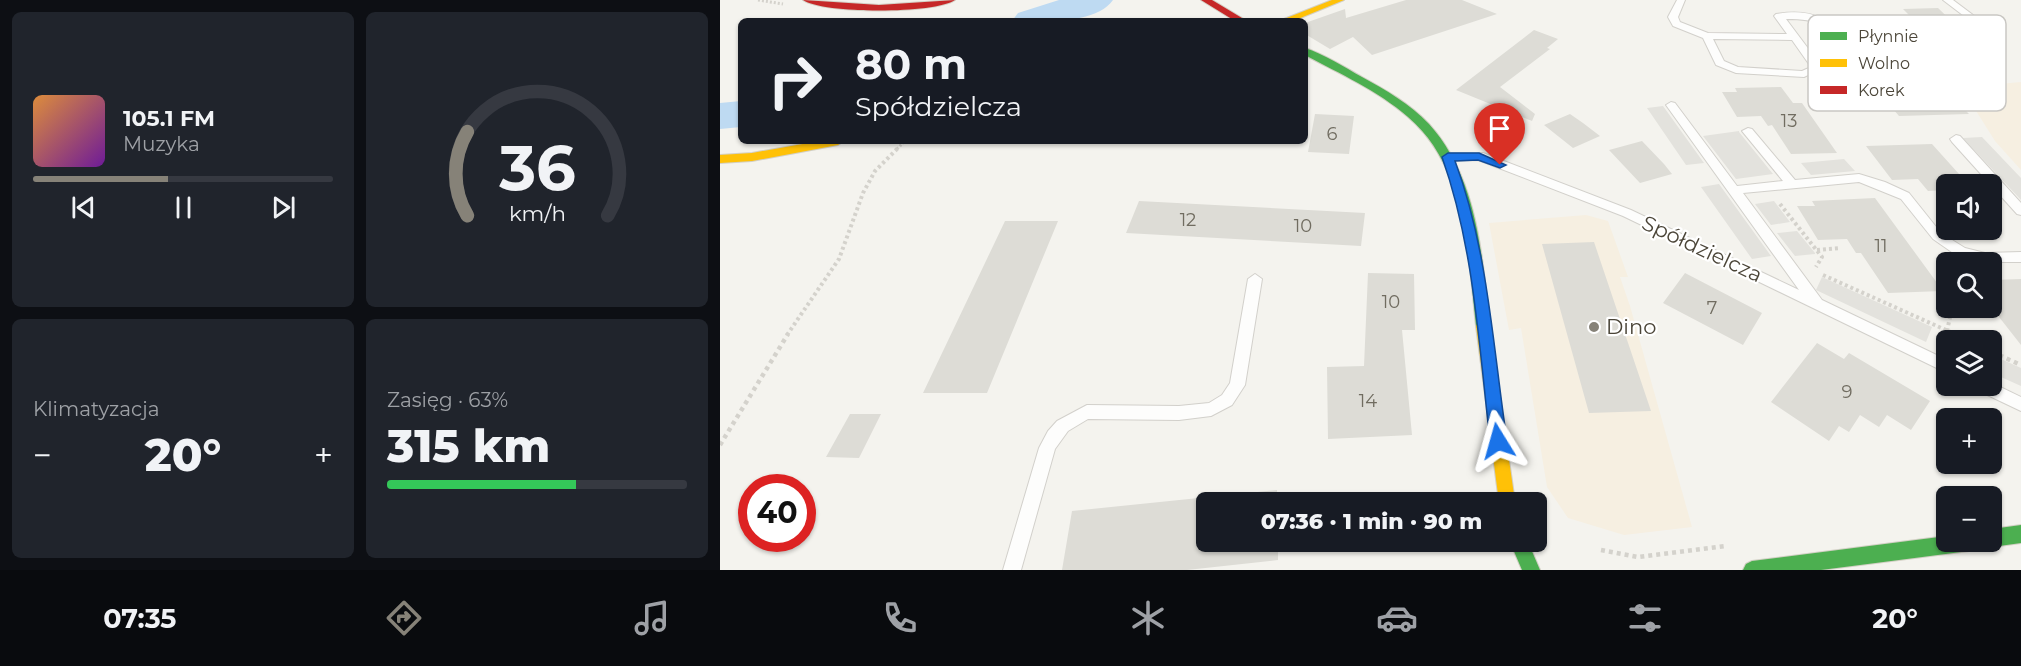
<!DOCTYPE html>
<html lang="pl">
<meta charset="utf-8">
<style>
:root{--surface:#171b24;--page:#20242c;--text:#f1f3f6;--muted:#9ea1a6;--line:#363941;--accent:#868278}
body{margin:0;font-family:Montserrat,sans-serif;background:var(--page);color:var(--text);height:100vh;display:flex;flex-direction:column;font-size:22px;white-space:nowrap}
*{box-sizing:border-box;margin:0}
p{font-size:20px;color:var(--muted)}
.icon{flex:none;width:33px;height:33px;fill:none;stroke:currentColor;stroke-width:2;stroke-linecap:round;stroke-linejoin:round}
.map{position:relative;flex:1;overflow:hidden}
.panel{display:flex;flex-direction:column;gap:12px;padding:12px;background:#0d0f14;width:720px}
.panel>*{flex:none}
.banner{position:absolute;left:18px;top:18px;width:570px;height:126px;border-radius:9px;box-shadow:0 2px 4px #0004;background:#171b24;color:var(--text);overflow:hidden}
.buttons{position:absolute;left:1216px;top:174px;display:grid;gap:12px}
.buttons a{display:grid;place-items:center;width:66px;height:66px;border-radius:9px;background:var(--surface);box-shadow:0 2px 4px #0004;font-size:30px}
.speed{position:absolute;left:18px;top:474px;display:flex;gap:12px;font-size:30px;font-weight:700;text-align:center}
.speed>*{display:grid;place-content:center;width:78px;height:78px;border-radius:50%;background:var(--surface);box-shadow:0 2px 4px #0004;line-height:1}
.speed .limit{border:9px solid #d22;background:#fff;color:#111}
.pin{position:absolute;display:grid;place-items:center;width:51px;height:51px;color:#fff;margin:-62px -26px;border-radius:50% 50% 50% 0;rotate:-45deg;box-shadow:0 0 6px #0007}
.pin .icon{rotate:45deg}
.me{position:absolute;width:66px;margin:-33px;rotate:352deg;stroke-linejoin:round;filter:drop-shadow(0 0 4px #0008)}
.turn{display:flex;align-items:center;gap:21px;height:126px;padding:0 18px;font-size:27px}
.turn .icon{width:78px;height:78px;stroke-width:2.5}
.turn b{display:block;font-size:42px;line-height:51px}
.big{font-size:45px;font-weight:800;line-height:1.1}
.panel .card{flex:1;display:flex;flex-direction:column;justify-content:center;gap:9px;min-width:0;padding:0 21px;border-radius:9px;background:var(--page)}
.panel .dial{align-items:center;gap:0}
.dial svg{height:156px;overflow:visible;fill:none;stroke:var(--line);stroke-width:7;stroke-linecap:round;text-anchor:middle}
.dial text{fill:var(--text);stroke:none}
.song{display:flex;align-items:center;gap:18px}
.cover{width:72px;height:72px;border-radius:9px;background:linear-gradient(135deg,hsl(30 70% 55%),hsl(280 70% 35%))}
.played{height:6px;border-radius:3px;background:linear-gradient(90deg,var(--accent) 45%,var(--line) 45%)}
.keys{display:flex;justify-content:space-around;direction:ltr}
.heat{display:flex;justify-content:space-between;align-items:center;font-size:33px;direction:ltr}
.charge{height:9px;border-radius:4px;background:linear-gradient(90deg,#34c759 63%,var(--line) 0)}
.panel .tiles{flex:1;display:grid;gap:12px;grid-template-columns:repeat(2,1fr)}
.trip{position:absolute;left:476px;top:492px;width:351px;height:60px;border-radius:9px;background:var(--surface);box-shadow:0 2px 4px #0004;font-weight:800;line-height:60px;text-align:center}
.tab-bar{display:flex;height:96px;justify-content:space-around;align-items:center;background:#090b0e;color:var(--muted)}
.tab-bar .icon{width:42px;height:42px}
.tab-bar .active{color:var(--accent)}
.tab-bar b{font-size:27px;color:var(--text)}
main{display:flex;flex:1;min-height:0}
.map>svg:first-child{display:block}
.commercial{fill:#f6efe1}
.parking{fill:#e3e2dd}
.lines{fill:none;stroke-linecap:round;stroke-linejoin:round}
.river{fill:#bedaf2;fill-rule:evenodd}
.building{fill:#dddcd6}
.lane-casing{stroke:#d2d0cb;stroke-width:2}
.fast-casing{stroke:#d3d0c5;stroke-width:2}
.slow-casing{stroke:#d3d0c5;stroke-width:2}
.jam-casing{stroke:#d3d0c5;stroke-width:2}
.path-far2{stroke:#d4d2cc;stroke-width:3;stroke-dasharray:2 2;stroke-linecap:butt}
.path-far1{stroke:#d4d2cc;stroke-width:4;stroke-dasharray:3 3;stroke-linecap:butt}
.path{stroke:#d4d2cc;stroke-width:4.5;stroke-dasharray:4 4;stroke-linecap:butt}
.lane{fill:#fdfdfc;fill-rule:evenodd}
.fast{fill:#4caf50;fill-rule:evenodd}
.slow{fill:#ffc107;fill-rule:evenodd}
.jam{fill:#c62828;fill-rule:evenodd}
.route{fill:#1a73e8;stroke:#114b97;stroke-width:1.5}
.poi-dot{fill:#868278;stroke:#fff;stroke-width:2}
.labels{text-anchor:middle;stroke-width:4.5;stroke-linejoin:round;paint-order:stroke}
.number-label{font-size:18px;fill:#706c60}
.street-label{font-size:21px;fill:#4b4538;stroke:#fff}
.poi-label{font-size:21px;fill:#4b4538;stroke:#fff;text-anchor:start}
.key{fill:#fff;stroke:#c9c7c3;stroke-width:1.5}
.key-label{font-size:16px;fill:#4b4538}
</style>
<main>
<section class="panel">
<div class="tiles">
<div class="card">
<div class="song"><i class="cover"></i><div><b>105.1 FM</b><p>Muzyka</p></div></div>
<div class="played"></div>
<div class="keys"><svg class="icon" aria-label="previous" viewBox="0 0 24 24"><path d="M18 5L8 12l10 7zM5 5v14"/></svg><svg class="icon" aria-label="pause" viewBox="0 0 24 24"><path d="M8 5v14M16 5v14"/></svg><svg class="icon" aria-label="next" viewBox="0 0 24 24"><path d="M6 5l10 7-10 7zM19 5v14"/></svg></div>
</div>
<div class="card dial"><svg viewBox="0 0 100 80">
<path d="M14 69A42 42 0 1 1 86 69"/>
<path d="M14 69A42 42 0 0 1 14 26" stroke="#868278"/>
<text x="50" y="56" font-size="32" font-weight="700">36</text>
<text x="50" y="72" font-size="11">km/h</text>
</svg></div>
<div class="card"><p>Klimatyzacja</p>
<div class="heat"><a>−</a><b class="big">20°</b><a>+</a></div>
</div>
<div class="card"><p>Zasięg · 63%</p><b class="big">315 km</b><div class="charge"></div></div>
</div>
</section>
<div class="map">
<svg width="1301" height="570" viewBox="0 0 1301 570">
<rect width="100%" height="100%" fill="#f4f3ee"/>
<path class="commercial" d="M1301 82V170L1275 141 1253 106 1236 88Z
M866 215 888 221 908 277H900L910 306 972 527 904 535 848 518 827 487 801 328 789 330 769 223Z"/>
<path class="parking" d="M943 106 984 163 966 165 927 108Z
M1019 131V132L1053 174 1016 179 983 136Z
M1262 137 1301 178V200L1243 138Z
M1124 159 1135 171 1091 175 1081 163Z
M999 184 1051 256 1032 259 981 187Z
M1054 201 1070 222 1051 225 1035 204Z
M1077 231 1095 253V254L1075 256 1057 233Z
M1102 277 1212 327 1206 342 1096 290Z
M1272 355 1301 368V386L1272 373Z"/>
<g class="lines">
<path class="river" d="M339 0H393C376 25 320 21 292 21L298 13Z
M21 101V127L0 129V103Z"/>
</g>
<path class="building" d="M686 0H742L777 14 652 55 633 37 610 49 585 34V23L625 9 626 18Z
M1218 8 1248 37 1177 39 1249 114 1179 116 1138 68 1161 67 1156 62H1162L1120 18 1189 15 1183 9Z
M814 30 838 39 827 48 830 49 780 87 815 114 812 121 736 90Z
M1061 87 1073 103H1082L1117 153 1071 154 1052 125 1048 126 1041 116 1017 117 1002 92H1017L1015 88Z
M595 114 634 116 629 154 588 152Z
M850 114 863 123 880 136 853 148 824 125Z
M922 141 944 164 952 174 920 183 889 150Z
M1212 144 1248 184H1227V190L1208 191 1198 179 1172 180 1146 146Z
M1155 198 1223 291 1168 293 1141 253H1136L1127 239 1098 240 1077 206H1095L1092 201Z
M419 201 645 213 641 246 406 233Z
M285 221H338L267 393H203Z
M874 242 931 411 869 413 822 244Z
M648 273 694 274 695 330H682L692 435 608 439 607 367 644 366Z
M965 273 1042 313 1023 345 943 303Z
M1301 279V345L1272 308V280Z
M1097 343 1124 359 1129 353 1210 401 1191 430 1167 415 1159 427 1140 415 1129 432 1119 426 1109 441 1051 402Z
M130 414H161L139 458 106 457Z
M557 490V502H486V542H558V560L467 570H342L352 511Z
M734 493 735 502H647V494Z
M648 542H738V549L648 550Z"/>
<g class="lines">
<defs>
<path id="lane" d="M957 0H965L958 17 960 22 988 33 1067 34 1054 16 1056 14C1099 7 1110 21 1133 53L1084 77 1016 73 996 65 983 38 953 26 948 17ZM1066 19C1101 19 1103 24 1122 52L1099 63ZM993 39 1072 40 1091 67 1082 71 1018 67 1004 61Z
M1223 0H1233L1269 27 1261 29Z
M951 102 955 103 1017 186 1063 181 1022 131 1028 128 1032 129 1075 180 1139 174 1165 182 1189 193 1221 233 1245 248 1265 253 1301 252V262H1264L1236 255 1213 239 1181 199 1139 182 1023 193 1102 300 1227 360V373L903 216 758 160 728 161 722 157 728 153H763L911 210 1079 290 946 105Z
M1236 135 1240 136 1301 203V215L1297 214 1232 142 1230 139Z
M535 274 542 279 525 385 512 405 491 416 459 420 368 419 348 431 335 449 301 570H283L319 448 328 431 337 421 367 405 459 406 489 403 502 395 510 383 528 279Z
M1272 383 1301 397V411L1259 391 1256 386H1272Z"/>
<path id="fast" d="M585 48C604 54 624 67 642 77 666 90 690 104 709 124 758 178 762 257 770 326L768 330H758L756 326C748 255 747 167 688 117 657 90 620 74 585 55Z
M1301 525V543L1272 547 1266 544 1265 542H1272V529Z
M1227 536V542H1258L1255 548 1249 551 1101 570H1023L1026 564 1032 561Z
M790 542H808L820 570H802Z"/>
<path id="slow" d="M612 0H624L573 21H559Z
M99 141H124L118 145 32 161 0 163V155L32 153Z
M763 320 768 322 770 326 795 502H779L756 326 758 322Z"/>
<path id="jam" d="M83 0 159 5 235 0C215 14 103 14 83 0Z
M481 0H492L527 21H515Z"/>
</defs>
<use href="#lane" class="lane-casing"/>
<use href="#fast" class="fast-casing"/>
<use href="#slow" class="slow-casing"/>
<use href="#jam" class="jam-casing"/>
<path class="path-far2" d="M38 0 63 4
M177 149 185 141"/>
<path class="path-far1" d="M1060 204 1102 257 1096 267
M1097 250 1120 248
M1103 275 1237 335
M1227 331 1232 308
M67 335 119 259 143 193 155 171 179 147"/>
<path class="path" d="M1234 334 1247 340
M1272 352 1301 365
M0 445 68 334
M881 550 918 557 1005 546"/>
<use href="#lane" class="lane"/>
<use href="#fast" class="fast"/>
<use href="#slow" class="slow"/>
<use href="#jam" class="jam"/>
</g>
<path class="route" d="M759 153 786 165 780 168 758 160 735 161C768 249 773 348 787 441L784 446 778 448 773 446 770 441C759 346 754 247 722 157L728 153Z"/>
<circle class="poi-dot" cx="874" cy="327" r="6"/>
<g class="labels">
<g class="number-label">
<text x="1069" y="127">13</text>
<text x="612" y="140">6</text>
<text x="468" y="226">12</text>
<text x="583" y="232">10</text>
<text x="1161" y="252">11</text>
<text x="671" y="308">10</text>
<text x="992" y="314">7</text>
<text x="1127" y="398">9</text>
<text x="648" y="407">14</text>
</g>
<g class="street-label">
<text transform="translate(982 249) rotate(25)" y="7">Spółdzielcza</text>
</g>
<g class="poi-label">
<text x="886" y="334">Dino</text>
</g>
</g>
<rect x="1088" y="15" width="198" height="96" rx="9" class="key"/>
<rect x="1100" y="32" width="27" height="8" fill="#4caf50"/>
<rect x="1100" y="59" width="27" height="8" fill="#ffc107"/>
<rect x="1100" y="86" width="27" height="8" fill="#c62828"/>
<g class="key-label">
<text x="1138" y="42">Płynnie</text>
<text x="1138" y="69">Wolno</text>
<text x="1138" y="96">Korek</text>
</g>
</svg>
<div class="buttons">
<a><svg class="icon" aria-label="sound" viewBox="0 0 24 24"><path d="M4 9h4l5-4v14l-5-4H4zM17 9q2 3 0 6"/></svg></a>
<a><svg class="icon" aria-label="search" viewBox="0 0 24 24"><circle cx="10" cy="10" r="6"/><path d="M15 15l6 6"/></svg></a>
<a><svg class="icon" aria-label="layers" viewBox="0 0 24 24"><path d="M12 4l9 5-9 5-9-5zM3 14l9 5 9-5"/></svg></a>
<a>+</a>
<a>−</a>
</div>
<div class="speed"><div class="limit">40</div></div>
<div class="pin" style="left:780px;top:165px;background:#d93025"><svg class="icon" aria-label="arrive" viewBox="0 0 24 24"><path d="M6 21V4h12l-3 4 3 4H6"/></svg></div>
<svg class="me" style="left:778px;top:441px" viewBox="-20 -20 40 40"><path d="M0-17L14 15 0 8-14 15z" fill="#1a73e8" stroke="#fff" stroke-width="4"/></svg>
<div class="trip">07:36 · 1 min · 90 m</div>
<div class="banner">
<div class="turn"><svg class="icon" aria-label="right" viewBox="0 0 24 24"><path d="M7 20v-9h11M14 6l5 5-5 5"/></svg><div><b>80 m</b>Spółdzielcza</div></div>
</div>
</div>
</main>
<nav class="tab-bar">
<b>07:35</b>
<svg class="icon active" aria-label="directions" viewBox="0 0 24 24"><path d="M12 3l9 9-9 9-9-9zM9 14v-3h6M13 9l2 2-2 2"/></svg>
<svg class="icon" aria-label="music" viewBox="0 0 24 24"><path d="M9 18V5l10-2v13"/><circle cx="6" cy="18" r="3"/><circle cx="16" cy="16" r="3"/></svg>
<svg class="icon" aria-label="phone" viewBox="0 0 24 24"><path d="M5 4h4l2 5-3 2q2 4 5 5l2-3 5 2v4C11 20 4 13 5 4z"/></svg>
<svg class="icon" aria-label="climate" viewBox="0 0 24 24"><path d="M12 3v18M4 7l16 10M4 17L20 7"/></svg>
<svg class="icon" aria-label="car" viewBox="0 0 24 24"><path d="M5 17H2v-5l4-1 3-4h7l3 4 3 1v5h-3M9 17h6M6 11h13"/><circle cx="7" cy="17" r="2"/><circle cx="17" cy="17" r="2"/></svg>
<svg class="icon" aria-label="filters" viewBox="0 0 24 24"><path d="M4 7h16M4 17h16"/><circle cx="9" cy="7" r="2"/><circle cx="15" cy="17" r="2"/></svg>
<b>20°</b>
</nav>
